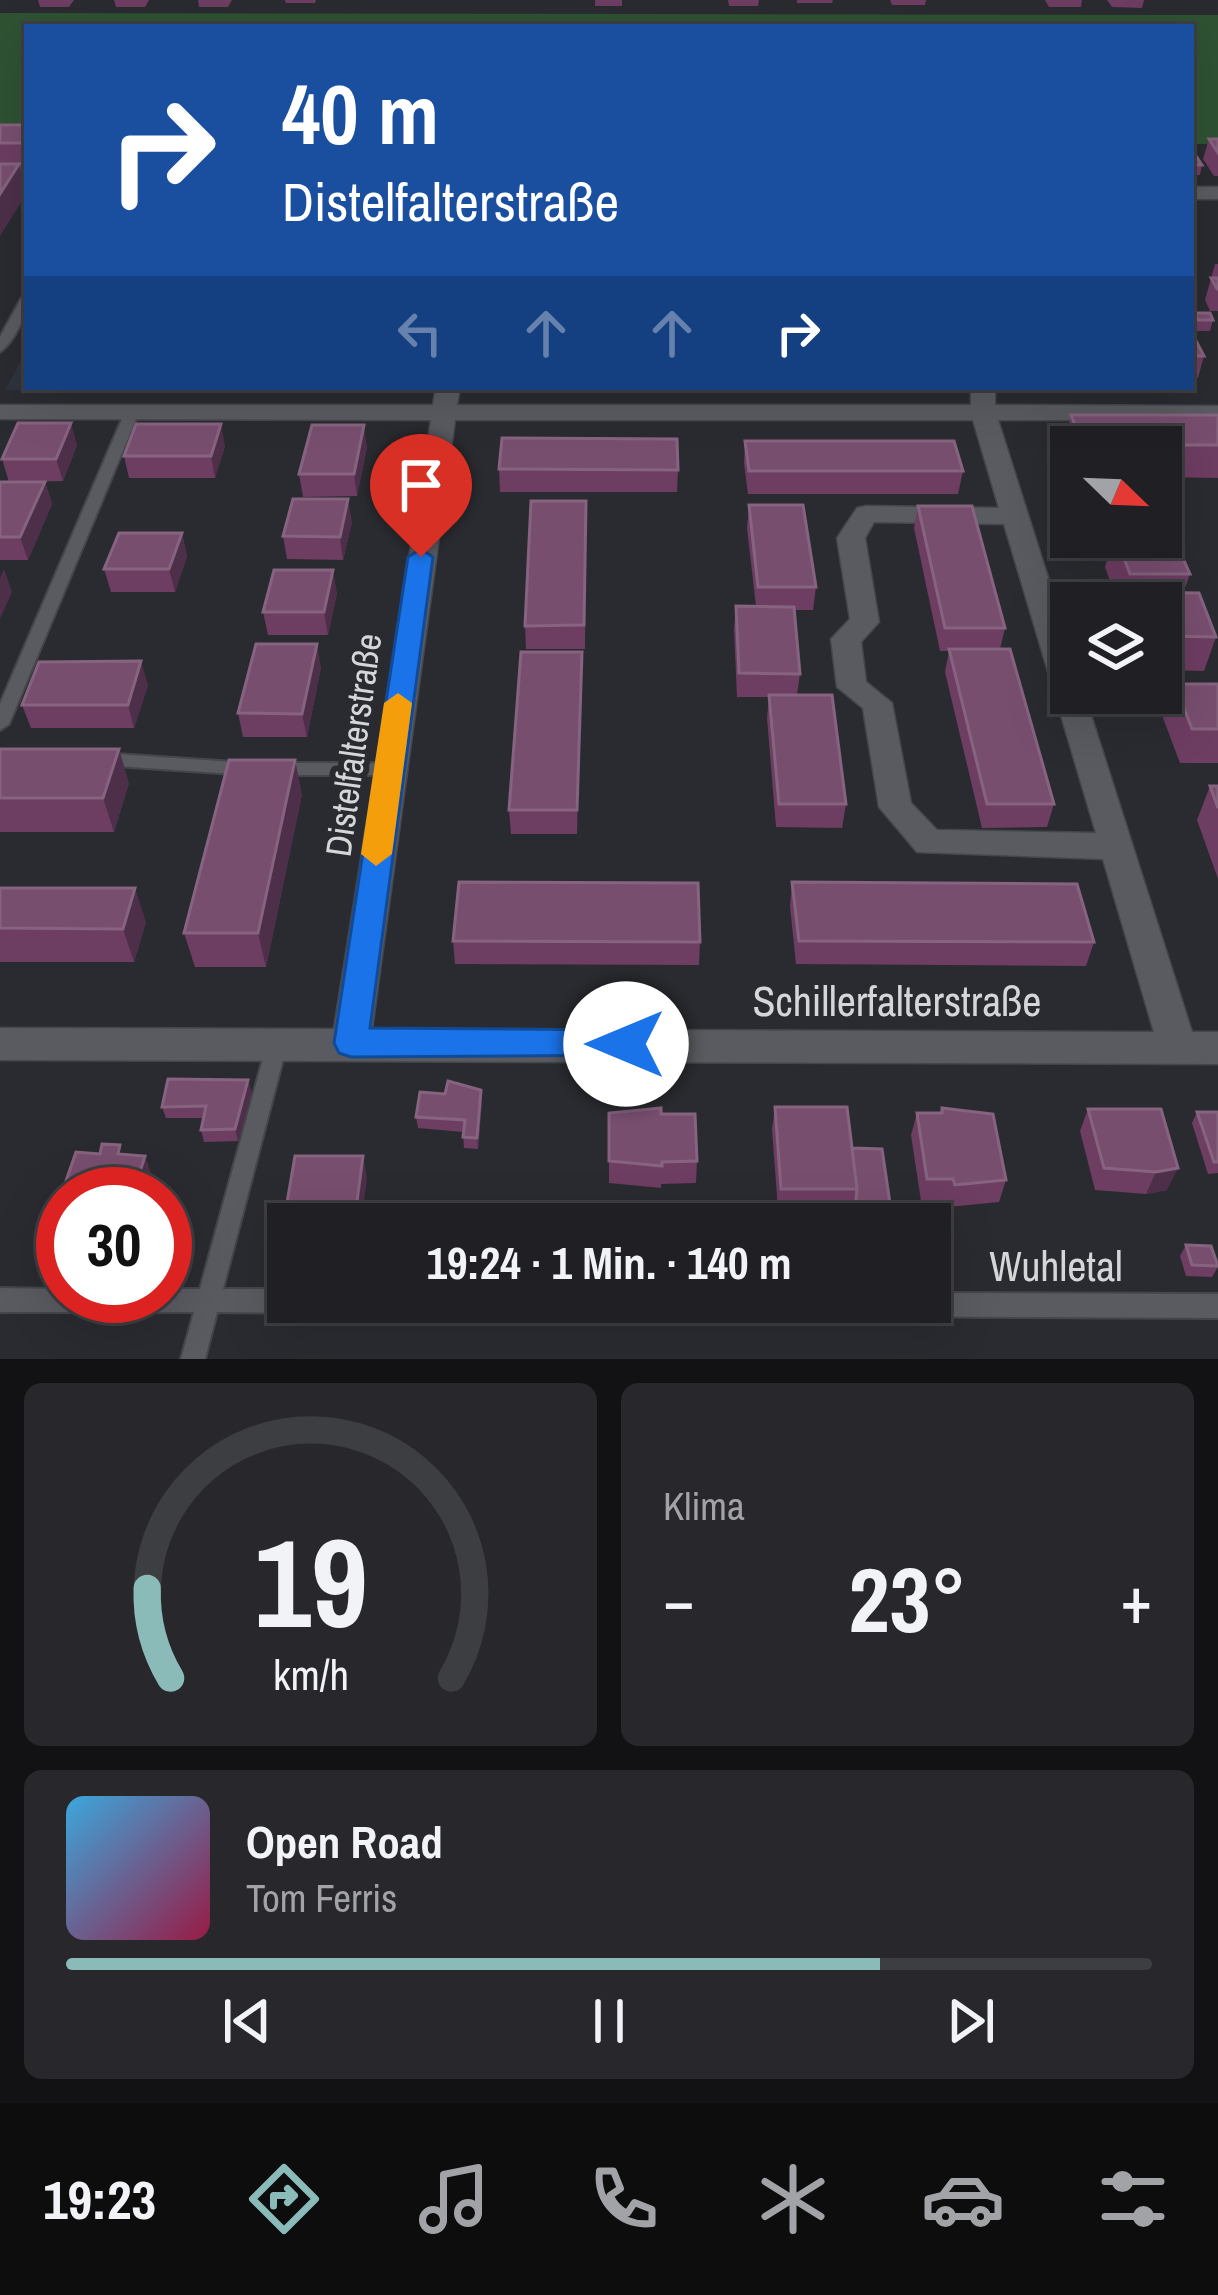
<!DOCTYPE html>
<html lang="de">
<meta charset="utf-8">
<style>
:root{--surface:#202024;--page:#28282c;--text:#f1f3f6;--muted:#a2a3a6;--line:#3d3e41;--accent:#8bbbb9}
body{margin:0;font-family:"Archivo Narrow",sans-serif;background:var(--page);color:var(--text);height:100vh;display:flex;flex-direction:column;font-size:45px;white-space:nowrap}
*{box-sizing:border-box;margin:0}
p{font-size:39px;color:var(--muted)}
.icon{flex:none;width:66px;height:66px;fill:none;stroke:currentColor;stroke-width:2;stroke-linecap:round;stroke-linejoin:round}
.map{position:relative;height:1359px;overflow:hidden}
.side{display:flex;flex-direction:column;gap:24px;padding:24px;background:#121214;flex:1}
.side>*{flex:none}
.guide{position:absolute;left:24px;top:24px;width:1170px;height:366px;border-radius:0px;box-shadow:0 12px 48px #0002,0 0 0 3px var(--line);background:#1a4fa0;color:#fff;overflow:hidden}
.needle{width:78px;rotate:113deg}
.fabs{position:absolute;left:1050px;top:426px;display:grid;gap:24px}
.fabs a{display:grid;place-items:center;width:132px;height:132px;border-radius:0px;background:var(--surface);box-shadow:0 12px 48px #0002,0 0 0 3px var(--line);font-size:60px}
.speed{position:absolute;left:36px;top:1167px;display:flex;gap:24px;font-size:60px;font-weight:700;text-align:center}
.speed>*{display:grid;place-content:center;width:156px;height:156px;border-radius:50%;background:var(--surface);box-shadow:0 12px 48px #0002,0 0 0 3px var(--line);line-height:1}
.speed .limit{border:18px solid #d22;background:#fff;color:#111}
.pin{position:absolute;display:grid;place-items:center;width:102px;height:102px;color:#fff;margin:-123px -51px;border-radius:50% 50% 50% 0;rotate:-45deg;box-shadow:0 0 12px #0007}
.pin .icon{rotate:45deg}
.me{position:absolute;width:132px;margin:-66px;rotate:270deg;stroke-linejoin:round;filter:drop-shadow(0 0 9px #0008)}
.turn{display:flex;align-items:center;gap:42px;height:252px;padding:0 60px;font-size:54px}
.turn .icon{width:156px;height:156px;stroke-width:2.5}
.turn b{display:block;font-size:84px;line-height:102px}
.lanes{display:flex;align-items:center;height:114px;padding:0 60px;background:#0003;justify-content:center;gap:60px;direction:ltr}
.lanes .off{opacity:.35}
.big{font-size:90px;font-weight:800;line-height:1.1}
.side .widget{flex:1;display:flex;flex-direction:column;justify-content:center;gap:18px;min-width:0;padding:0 42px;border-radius:18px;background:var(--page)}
.side .dial{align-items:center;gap:0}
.dial svg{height:312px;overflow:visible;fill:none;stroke:var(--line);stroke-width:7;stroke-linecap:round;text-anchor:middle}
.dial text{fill:var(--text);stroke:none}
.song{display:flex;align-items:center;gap:36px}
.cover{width:144px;height:144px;border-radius:18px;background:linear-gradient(135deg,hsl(200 70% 55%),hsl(340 70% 35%))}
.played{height:12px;border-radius:6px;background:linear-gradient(90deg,var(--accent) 75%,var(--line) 75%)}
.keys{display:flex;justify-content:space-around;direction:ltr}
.heat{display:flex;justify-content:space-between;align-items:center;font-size:66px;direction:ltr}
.side .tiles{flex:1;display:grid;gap:24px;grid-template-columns:1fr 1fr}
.widget:last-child{grid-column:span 2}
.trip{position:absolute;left:267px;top:1203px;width:684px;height:120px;border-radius:0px;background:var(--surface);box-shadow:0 12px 48px #0002,0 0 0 3px var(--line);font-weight:800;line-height:120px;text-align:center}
.tabs{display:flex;height:192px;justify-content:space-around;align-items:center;background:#0d0d0e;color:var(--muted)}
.tabs .icon{width:84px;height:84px}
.tabs .selected{color:var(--accent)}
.tabs b{font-size:54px;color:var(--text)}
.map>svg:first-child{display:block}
.built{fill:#2f333d}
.green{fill:#2f5233}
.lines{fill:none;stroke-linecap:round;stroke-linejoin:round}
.service-casing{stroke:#44464a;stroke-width:4}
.minor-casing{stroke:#44464a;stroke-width:3}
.service{fill:#595b60;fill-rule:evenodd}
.minor{fill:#595b60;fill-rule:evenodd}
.wall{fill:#6d3d62}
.shaded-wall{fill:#4d2f49}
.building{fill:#784e6f;stroke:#86637f;stroke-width:3}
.route{fill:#1a73e8;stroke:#114b97;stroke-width:3}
.slow{fill:#f59e0b}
.labels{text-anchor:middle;stroke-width:12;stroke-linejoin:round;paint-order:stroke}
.street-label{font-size:36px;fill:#d4d6d8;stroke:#2a2b30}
.near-street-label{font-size:42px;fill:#d4d6d8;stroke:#2a2b30}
</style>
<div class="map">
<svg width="1218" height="1359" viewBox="0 0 1218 1359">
<rect width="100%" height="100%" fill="#2a2b30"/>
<path class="built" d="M27 349V387H407L5 390Z"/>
<path class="green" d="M0 13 1218 15V144H1191V27H27V142H0Z"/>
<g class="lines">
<defs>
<path id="service" d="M27 295C27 315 15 341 0 352V337L21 299Z
M132 408 139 412 9 724 0 730V704L125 412Z
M101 753 249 763 255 765 258 769 255 773 249 775 101 765 95 763 92 759 95 755Z
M275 763H388L394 765 397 769 394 773 388 775H275L269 773 266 769 269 765Z
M277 1035 284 1038 287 1044 223 1289H288V1302H299L296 1309 288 1313 217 1312 205 1359H181L194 1312H0V1288L63 1289V1296H165V1289H200L267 1044 270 1038Z
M930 1293 1218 1294V1318L462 1314 454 1310 450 1302H930Z"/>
<path id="minor" d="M1191 187H1218V199H1191Z
M436 387H460L457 405H971V387H995V405L1218 406V420H998L1071 650V693H1084L1192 1032H1218V1064L0 1060V1028L334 1029 431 420 0 419V405H433ZM455 420H973L999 508 866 506 857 508 837 538 850 619 831 639 837 687 863 708 879 807 917 852 1103 859 1154 1032 372 1029ZM874 522 1004 524 1096 833 937 830 911 803 892 703 866 682 861 642 879 622 865 538Z"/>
</defs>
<use href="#service" class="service-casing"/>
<use href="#minor" class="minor-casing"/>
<use href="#service" class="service"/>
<use href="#minor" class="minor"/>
</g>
<path class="wall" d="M38 0H74L69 7H40Z
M114 0H149L145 7H116Z
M198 0H232L228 7H199Z
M285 0H316L315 3H286Z
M595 0H622V6H595Z
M728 0H759L758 6H729Z
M797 0H833L832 3H797Z
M890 0H926L925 5H892Z
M1045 0H1082L1081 7H1049Z
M1107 0H1144L1142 8 1112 7Z
M0 125H27V171H21L0 236Z
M1209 139H1218V176H1214L1203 159Z
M1191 150 1202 165 1200 175H1191Z
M1215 264H1218V311H1210L1205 300Z
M1194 313 1213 320 1210 331H1194L1191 324Z
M1191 335 1204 356 1198 378H1191Z
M1071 415H1218V478L1161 477V447H1083V445L1082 447H1071V467L1063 448Z
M745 441 963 471 958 494H748L744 463Z
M77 445 63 481 14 482H45L52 504 28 560H0V482H9L2 459Z
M225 446 215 478H129L124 456Z
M367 447 357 496 303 497 299 474Z
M499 469 678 470 677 492H500Z
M586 501 585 649H526L525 626Z
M749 505 816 587 813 610H794L800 674 797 695 846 804 842 828 776 827 767 718 769 697H737L734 629 736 606H756L747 528Z
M1161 505 1166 517 1161 534 1190 574 1183 593 1216 637 1204 671 1161 670V603H1118L1105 567 1110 550H1097L1092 537H1161Z
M918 506 1005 628 1000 649 1054 804 1047 827 982 828 945 672 949 651H940L914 528Z
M352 522 343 560 287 559 283 536Z
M182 533 187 556 175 592H111L104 569Z
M337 593 328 635H268L263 612Z
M582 652 577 834H511L509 810Z
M321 667 307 737H243L238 713Z
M1175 684H1218V763H1180L1163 718Z
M148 685 134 728H31L22 705Z
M0 749 129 783 114 832H0Z
M1210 786H1218V879L1197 820Z
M302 794 266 967H195L184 933Z
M792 882 1094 942 1086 966 796 964 790 906Z
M0 888 146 922 134 962H0Z
M453 941 700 942 699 965 455 964Z
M481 1090 482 1101 478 1149 464 1148 463 1132 418 1128 416 1117 445 1094Z
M252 1092 238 1141 204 1142 201 1130 203 1118H166L162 1107Z
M775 1107 852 1148 891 1210 888 1221 852 1220 851 1211 778 1210 772 1129Z
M942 1108 1006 1180 999 1202 948 1207 947 1201H921L911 1135 917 1113H940Z
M1088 1109H1161L1167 1190 1146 1194 1095 1190 1080 1131Z
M1197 1112H1218V1173L1208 1174 1192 1123Z
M609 1113 661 1114 697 1161 696 1183 661 1184V1188L609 1183Z
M52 1221 63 1222V1242Z
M1186 1245 1218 1267 1212 1277 1186 1276 1180 1256Z"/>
<path class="shaded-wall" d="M19 164 27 193 0 236V194Z
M71 423 77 445 63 481 56 459Z
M221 424 225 446 215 478 211 456Z
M364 425 367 447 357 496 354 474Z
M45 482 52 504 28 560 20 537Z
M348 499 352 522 343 560 340 537Z
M182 533 187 556 175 592 169 569Z
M4 569 12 592 0 619V578Z
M333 570 337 593 328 635 324 612Z
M317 644 321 667 307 737 302 714Z
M582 652V676L577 834V810Z
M141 661 148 685 134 728 128 705Z
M119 749 129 783 114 832 103 798Z
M295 760 302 794 266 967 258 933Z
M135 888 146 922 134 962 123 929Z
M248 1080 252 1092 238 1141 235 1129Z
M481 1090 482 1101 478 1149 477 1138Z
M145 1156 153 1178 148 1194H133Z
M363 1156 367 1178 361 1224H354Z
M1178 1168 1167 1190 1146 1194 1156 1172Z"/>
<path class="building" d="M0 125H27V143H0Z
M1209 139H1218V153Z
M1191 150H1192L1202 165H1191Z
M0 164H19L0 194Z
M1211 278H1218V289H1217Z
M1194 313H1210L1213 320H1198Z
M1191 335H1193L1204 356H1191Z
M1071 415H1218V445H1083Z
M18 423H71L56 459H2Z
M136 424H221L211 456H124Z
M312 425H364L354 474H299Z
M502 438 677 439 678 470 499 469Z
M745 441H954L963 471H749Z
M0 482H45L20 537H0Z
M293 499H348L340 537 283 536Z
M531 501H586L584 625 525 626Z
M749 505H803L816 587H758Z
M918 506H972L1005 628H945Z
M119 533H182L169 569H104Z
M1161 534H1172L1190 574H1130L1116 537H1161Z
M274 570H333L324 612H263Z
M1137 592 1199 593 1216 637 1161 636V603H1141Z
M736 606 794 607 800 674 739 673Z
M256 644H317L302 714 238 713Z
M949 649H1010L1054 804H987Z
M521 652H582L577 810H509Z
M141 661 128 705H22L39 662Z
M1175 684H1218V729H1192Z
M769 695H832L846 804H779Z
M0 749H119L103 798H0Z
M229 760H295L258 933H184Z
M1210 786H1218V808Z
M459 882 698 883 700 942 453 941Z
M792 882 1077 884 1094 942 799 941Z
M0 888H135L123 929 0 928Z
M168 1079 248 1080 235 1129 201 1130 206 1106 162 1107Z
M448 1081 481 1090 477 1138 463 1137 465 1120 416 1117 420 1092 445 1094Z
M775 1107H847L857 1189H781Z
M661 1108V1114H695L697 1161 662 1162V1166L609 1161V1113Z
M942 1108 993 1114 1006 1180 955 1185 953 1179H927L917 1113H942Z
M1088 1109H1161L1178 1168 1156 1172 1104 1168Z
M1197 1112H1218V1162H1214Z
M102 1144 120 1145 118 1154 145 1156 133 1194H63V1222L52 1221 76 1152 100 1154Z
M852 1148 882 1149 891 1210 855 1209 857 1189Z
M295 1156H363L354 1224H288V1226H283Z
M1186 1245 1211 1246 1218 1266 1192 1265Z"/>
<path class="route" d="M421 549 433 557 370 1028 626 1030 638 1034 644 1044 638 1055 351 1057 339 1053 334 1043 408 557Z"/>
<path class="slow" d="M398 693 412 703 392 854 376 866 361 854 384 703Z"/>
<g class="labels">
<g class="street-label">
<text transform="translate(353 745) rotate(-82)" y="13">Distelfalterstraße</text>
</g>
<g class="near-street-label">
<text x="897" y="1016">Schillerfalterstraße</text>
<text x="1056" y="1281">Wuhletal</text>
</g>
</g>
</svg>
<div class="fabs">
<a><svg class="needle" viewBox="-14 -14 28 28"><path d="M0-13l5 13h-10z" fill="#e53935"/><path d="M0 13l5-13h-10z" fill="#a2a3a6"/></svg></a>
<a><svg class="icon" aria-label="layers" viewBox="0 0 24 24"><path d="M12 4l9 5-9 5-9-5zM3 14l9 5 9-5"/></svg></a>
</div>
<div class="speed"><div class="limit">30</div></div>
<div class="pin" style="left:421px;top:557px;background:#d93025"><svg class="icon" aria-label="arrive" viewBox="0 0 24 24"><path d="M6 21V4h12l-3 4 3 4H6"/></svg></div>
<svg class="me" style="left:626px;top:1044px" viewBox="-20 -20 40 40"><circle r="19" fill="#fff"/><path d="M0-13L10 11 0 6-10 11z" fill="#1a73e8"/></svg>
<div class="trip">19:24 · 1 Min. · 140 m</div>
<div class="guide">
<div class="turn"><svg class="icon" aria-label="right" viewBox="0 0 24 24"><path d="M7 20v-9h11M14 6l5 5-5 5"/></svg><div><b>40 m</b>Distelfalterstraße</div></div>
<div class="lanes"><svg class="icon off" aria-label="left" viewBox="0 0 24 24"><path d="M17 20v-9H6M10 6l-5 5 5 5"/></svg><svg class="icon off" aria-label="ahead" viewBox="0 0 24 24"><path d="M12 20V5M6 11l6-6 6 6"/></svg><svg class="icon off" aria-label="ahead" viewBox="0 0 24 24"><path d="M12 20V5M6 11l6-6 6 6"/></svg><svg class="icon" aria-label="right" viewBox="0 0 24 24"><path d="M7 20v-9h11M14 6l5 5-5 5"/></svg></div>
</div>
</div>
<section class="side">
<div class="tiles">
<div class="widget dial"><svg viewBox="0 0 100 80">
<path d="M14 69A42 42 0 1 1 86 69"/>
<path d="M14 69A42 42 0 0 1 8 46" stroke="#8bbbb9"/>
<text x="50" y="56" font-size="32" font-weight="700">19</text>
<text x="50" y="72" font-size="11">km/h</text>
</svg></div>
<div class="widget"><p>Klima</p>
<div class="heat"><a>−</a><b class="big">23°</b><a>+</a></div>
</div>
<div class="widget">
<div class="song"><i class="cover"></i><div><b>Open Road</b><p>Tom Ferris</p></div></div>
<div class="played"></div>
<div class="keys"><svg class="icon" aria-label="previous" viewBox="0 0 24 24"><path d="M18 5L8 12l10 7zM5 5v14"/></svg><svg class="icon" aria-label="pause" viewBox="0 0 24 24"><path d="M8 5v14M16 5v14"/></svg><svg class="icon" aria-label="next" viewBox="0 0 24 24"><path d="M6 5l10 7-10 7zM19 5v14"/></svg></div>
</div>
</div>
</section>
<nav class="tabs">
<b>19:23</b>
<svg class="icon selected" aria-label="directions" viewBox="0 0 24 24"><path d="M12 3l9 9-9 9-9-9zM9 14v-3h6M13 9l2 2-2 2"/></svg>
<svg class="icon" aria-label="music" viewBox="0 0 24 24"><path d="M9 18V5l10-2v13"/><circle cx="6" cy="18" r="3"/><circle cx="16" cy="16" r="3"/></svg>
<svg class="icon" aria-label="phone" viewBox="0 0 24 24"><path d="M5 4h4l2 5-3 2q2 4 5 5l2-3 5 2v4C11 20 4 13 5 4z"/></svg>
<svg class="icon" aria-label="climate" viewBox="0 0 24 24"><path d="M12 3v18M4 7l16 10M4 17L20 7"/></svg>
<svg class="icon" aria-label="car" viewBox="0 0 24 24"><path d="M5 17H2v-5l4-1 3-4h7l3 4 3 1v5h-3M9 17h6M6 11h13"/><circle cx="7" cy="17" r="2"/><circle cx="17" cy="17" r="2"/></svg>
<svg class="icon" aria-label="filters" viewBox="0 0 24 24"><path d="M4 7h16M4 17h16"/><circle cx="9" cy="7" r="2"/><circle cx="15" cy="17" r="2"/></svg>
</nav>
